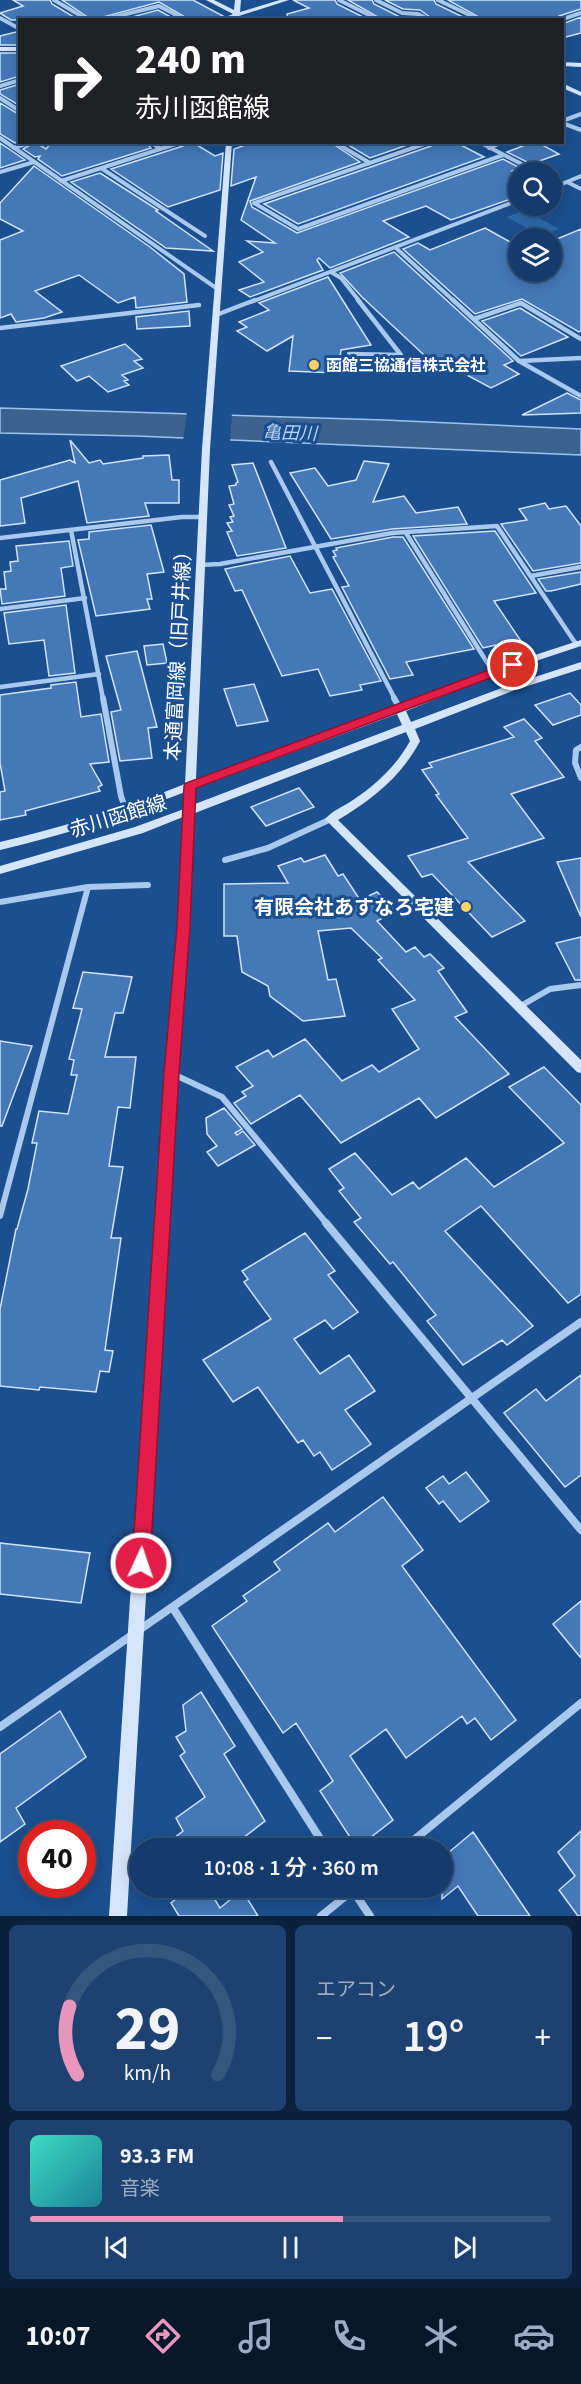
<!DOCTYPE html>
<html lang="ja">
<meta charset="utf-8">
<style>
:root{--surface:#143b6b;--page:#1d4271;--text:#f1f3f6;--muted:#9dadc1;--line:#33557e;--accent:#e797bd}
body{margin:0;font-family:"Source Sans 3","Noto Sans JP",sans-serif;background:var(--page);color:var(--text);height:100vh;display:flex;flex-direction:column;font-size:22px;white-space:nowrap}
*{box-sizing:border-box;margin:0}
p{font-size:20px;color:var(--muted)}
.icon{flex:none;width:33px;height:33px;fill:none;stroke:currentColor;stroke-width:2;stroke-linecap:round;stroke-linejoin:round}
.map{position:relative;height:1916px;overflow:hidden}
.drawer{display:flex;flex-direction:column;gap:9px;padding:9px;background:#0b203b;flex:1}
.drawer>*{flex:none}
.guide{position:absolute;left:18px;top:18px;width:546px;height:126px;border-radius:0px;box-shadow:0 3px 15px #0003,0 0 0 2px var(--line);background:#202124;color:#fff;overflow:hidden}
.fabs{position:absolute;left:508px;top:162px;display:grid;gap:12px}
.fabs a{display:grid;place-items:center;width:54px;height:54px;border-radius:50%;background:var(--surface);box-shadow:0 3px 15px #0003,0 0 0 2px var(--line);font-size:30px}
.speed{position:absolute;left:18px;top:1820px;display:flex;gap:12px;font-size:30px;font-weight:700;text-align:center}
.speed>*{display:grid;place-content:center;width:78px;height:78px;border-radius:50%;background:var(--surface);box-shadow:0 3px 15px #0003,0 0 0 2px var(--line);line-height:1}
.speed .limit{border:9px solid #d22;background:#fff;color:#111}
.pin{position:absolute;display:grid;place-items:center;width:51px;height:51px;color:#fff;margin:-26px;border:3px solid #fff;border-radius:50%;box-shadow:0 2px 6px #0007}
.me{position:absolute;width:66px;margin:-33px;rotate:3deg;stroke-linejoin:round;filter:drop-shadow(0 0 4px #0008)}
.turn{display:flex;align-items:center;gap:21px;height:126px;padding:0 18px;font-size:27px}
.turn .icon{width:78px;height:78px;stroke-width:2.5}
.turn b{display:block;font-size:42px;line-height:51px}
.big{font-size:45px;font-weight:600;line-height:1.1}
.drawer .tile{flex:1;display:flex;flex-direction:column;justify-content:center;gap:9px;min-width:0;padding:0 21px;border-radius:9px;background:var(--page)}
.drawer .dial{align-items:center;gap:0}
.dial svg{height:156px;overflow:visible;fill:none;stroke:var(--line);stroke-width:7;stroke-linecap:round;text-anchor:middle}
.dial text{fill:var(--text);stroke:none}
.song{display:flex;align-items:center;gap:18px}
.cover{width:72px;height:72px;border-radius:9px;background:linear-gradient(135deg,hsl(170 70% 55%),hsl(190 70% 35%))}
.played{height:6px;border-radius:3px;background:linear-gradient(90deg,var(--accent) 60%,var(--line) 60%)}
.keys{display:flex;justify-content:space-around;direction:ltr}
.heat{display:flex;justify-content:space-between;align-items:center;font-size:33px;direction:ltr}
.drawer .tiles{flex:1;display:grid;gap:9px;grid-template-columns:1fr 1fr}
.tile:last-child{grid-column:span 2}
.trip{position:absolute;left:129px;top:1838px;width:324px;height:60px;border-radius:30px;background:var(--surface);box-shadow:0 3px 15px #0003,0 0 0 2px var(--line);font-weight:600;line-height:60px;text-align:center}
.menu{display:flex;height:96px;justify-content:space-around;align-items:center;background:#08182b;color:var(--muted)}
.menu .icon{width:42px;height:42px}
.menu .selected{color:var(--accent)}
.menu b{font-size:27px;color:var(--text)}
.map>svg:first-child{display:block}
.green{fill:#2e69ad}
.water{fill:#3c6290;stroke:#9cc4f0;stroke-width:1.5}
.pier{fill:#1b4f8f}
.building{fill:#4478b7;stroke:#cfe3fa;stroke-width:1.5}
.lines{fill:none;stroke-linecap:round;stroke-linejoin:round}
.street-far3{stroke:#a9c9ee;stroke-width:4}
.street-far2{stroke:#a9c9ee;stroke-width:4.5}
.street-far1{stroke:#a9c9ee;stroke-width:6}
.street{stroke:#a9c9ee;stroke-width:8}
.secondary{fill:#d6e6fa;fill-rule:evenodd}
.route{fill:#e11d48;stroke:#92132f;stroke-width:1.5}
.poi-dot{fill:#ffd166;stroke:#1b4f8f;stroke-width:2}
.labels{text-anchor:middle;stroke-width:6;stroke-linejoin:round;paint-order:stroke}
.far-poi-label{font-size:16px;font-weight:bold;fill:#fff;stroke:#1b4f8f;text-anchor:start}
.far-water-label{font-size:18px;font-style:italic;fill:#b5d3f5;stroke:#1b4f8f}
.street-label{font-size:20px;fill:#fff;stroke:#1b4f8f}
.poi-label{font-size:20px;font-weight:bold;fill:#fff;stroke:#1b4f8f;text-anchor:end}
</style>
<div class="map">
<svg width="581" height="1916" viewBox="0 0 581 1916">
<rect width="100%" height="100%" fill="#1b4f8f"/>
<path class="green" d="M525 210 559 229 541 236 507 217Z"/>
<path class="water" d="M0 408 385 420 581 429V455L136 436 0 433Z"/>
<path class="pier" d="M187 410 232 412 230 444 183 442Z"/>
<path class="building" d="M13 0H50L52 4 79 20H11L0 13 23 6Z
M62 0H193L223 16 216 20H190L159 2 92 20Z
M293 0H335L337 4 369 20H288L287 14 309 8Z
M348 0H372L374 4 400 17 420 20H383Z
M385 0H434L436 4 469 20H434L420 10 403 9Z
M448 0H581V9L559 16 556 20H484Z
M158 10 176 20H121Z
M581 17V33L562 38V24Z
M16 32 20 33V45H0V36Z
M0 53H20V76L0 82Z
M20 84V106L0 94V90Z
M0 103 20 115V142L15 143 0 134Z
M35 142 46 149 52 142H146L151 148 62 176 38 159 40 156 35 157 23 149Z
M186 142H192L215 156 223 153 220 190 168 207 111 169 183 146Z
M254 142H330L360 162 250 201 252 207 297 233 503 159 520 168 512 171 519 175V196L451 220 426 206 383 221 409 237 330 268 319 258 317 260 323 270 250 297 239 290 264 282 239 262 263 252 247 241 275 243 241 220 256 177 231 186 234 149Z
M343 142H416L370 158Z
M434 142H455L484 157 298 224 264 204 431 146Z
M533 142H537L559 154 531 164 507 152Z
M0 143 12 151 25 160 0 168Z
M34 166 150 247 184 274 187 302 136 308 135 297 118 303 79 275 35 291 62 312 44 318 16 322 11 314 0 318V240L23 231 0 219V203Z
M100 173 158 210 156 211 213 251 166 248 71 182Z
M485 228 519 247V272H552V241L581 229V331L579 332 522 299 475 314 403 249 418 243 430 250Z
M394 252 513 361 504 365 519 374 491 388 452 367 440 370 362 297 340 273Z
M328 277 371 345 341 350 338 373 289 371 293 336 267 351 237 331 247 327 239 322 269 310 259 303Z
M520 308 568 337 521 356 482 321Z
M189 311 190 326 137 329 136 317Z
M125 344 142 359 134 361 143 368 122 375 128 380 124 381 129 385 108 392 89 376 77 381 61 366Z
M567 393 581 400V413L522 415Z
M70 440 89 463 100 460 103 464 143 458V456L169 455 172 480H179V503H145L149 516 87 523 78 481 21 498 25 523 0 526V480L70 460 75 463Z
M364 461 389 464 373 502 404 496 416 513 458 507 467 524 392 529 331 539 290 473 315 468 328 486 356 480Z
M253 463 286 548 237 556 227 532 232 531 227 523 233 522 230 517 234 516 229 505 234 504 229 486 236 485V483L238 482 232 465Z
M545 503 549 509 566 506 581 526V563L533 571 501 524 527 520 519 509Z
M151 525 164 572 147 574 152 599H147L150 609 96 616 78 540 89 539V532Z
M495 531 536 593 494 601 523 644 498 650 496 645 483 648 413 536Z
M393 537H403L474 649 406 662 413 675 390 679 342 587 349 586 333 557 336 556 333 551 337 550 336 548Z
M69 541 73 566 61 568 65 596 2 604 0 589H6L4 572 11 571 10 562 18 561 16 546Z
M290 556 310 593 332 589 381 681 360 685 362 690 330 696 318 669 282 676 242 590 235 591 225 569Z
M581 572V584L551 591H546L538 579Z
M66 605 75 673 49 676 44 640 9 644 4 613Z
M163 644 167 663 147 665 144 646Z
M137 651 157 727 148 728 152 758 120 761 111 712 121 710 106 656Z
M76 682 81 717 101 714 109 762 90 764 102 785 98 787 100 791 25 811 26 815 0 820V792L5 791 0 763V695L51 688V685Z
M254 684 268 721 237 726 224 689Z
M570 693 581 705V715L553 725 535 705Z
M524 719 542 738 535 741 564 777 511 794 544 838 468 862 525 921 492 937 432 874 422 877 408 856 468 838 436 795 439 794 422 770 432 767 429 763 514 737 504 727Z
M299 788 314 807 266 826 251 807Z
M325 855 338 876 343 874 360 900 377 892 396 911 377 921 406 952 415 947 424 957 430 954 444 968 438 971 467 1012 455 1017 509 1074 436 1118 419 1098 341 1143 300 1095 251 1124 234 1103 246 1096 242 1092 253 1086 236 1067 268 1050 273 1057 305 1039 342 1081 372 1065 379 1072 419 1049 392 1009 415 1000 378 960 382 958 351 928 318 931 328 980 336 979 345 1016 303 1021 270 996 268 986 242 972 237 936H224V884L288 883 278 866 301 858 304 862Z
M581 858V917L557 862Z
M581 937V980H575L556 943Z
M83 972 132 977 123 1013H115L105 1057H136L130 1108 118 1107 109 1166 123 1167 111 1238H121L105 1350 113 1351 109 1372 100 1371 96 1392 40 1387 39 1390 0 1386V1309L16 1229H17L28 1189 37 1143H32L39 1111 68 1114 77 1075H71L74 1060 69 1059 82 1009 73 1008Z
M0 1041 32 1046 2 1126H0Z
M544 1067 581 1105V1294L568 1303 481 1206 445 1231 533 1326 507 1345 502 1340 463 1365 427 1321 436 1315 393 1262 390 1264 354 1222 361 1218 339 1191 344 1188 329 1169 355 1153 392 1195 413 1182 419 1189 466 1158 494 1187 564 1143 509 1087Z
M224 1108 242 1129 235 1133 237 1135 243 1131 255 1145 218 1166 207 1152 217 1146 207 1134 206 1118Z
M305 1233 335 1271 328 1275 358 1312 333 1329 325 1320 294 1339 320 1374 349 1355 375 1391 345 1410 371 1444 332 1470 320 1452 314 1456 303 1440 298 1443 258 1387 233 1402 203 1360 271 1319 244 1282 248 1279 242 1271Z
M581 1375V1475L565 1487 504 1413 536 1389 546 1401Z
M466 1472 489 1501 460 1522 443 1501 439 1504 426 1488 443 1476 449 1484Z
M383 1497 423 1550 402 1566 516 1720 491 1740 475 1718 467 1724 462 1716 406 1758 386 1729 350 1756 393 1820 357 1848 320 1791 333 1781 296 1723 283 1733 212 1626 247 1601 243 1596 280 1570 274 1562 328 1523 335 1532Z
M0 1543 90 1553 81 1603 0 1594Z
M581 1601V1658L553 1624Z
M201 1692 235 1746 224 1754 265 1821 230 1848H161L183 1831 176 1818 205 1797 180 1756 185 1752 176 1737 186 1731 183 1705Z
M60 1711 86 1757 16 1808 25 1824 0 1842V1754Z
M581 1831V1916H578L559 1890 575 1876 558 1852Z
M473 1832 530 1916H478L458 1886 442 1899V1858Z
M191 1887H207L220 1908 242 1890 258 1916H179L171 1903Z"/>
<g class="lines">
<path class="street-far3" d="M54 0 88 20
M339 0 379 20
M376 0 402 13 418 14 430 20
M438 0 480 20
M0 18 20 29
M101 20 159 6 186 20
M560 20 581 13
M0 86 20 80
M0 98 20 111
M562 121 581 114
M562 123 581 130
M0 138 219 290
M150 142 161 149
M334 142 370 163
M430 142 254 203 298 229 503 155
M479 142 537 172
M14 148 31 142
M489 148 503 142
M101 168 205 236
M0 172 34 162
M61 181 182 142
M567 182 581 189
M552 188 581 176
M396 248 455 302
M331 272 341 278 360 302
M251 302 519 200"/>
<path class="street-far2" d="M453 300 519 361 581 396
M216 315 255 300
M474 319 521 303 581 339
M0 328 199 305
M349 354 401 355 358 300
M520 361 581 358
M271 462 395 699
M71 530 103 699
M406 533 493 672
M0 538 182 517H204
M201 565 220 564 392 533 497 526 576 644
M531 576 581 567
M0 609 85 598
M0 687 99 674"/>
<path class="street-far1" d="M103 698 121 796 126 811
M394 698 400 709
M581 747 576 750 575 763 581 778
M225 860 268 848 331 819
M0 902 88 887 148 885
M519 1007 550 989 581 985
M171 1073 222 1097 327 1224
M0 1216 88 887"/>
<path class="street" d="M326 1223 581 1530
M173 1608 326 1848
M0 1727 581 1322
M404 1848 581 1703
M352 1889 370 1916
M321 1916 357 1887"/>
<path class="secondary" d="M206 0H214L234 10 235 0H241L240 12 280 0H289L239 16V20H218L233 14Z
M0 47H20V51H0Z
M562 62 581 63V67L562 66Z
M562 83 581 92V96L562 88Z
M226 142H232L210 449 196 779 396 707 489 670 581 640V646L497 674 406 711 411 722 507 686 581 662V669L515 690 415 729 420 741C401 777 373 799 338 820L581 1060V1073L577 1072 325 819C332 811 344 806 353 800 377 784 396 766 410 741L406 732 195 813 190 926 177 1073 127 1916H109L165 1073 178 926 183 817 143 833 0 874V866L135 827 184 809 185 792C124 816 63 835 0 850V842C63 827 125 808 185 784L202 449ZM397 714 402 725 195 804 196 788Z"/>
</g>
<path class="route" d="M513 661 519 665 517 668 196 788 190 926 179 1073 150 1563 147 1569 141 1572 134 1569 132 1563 164 1073 177 926 184 786 186 783Z"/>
<g class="poi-dot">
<circle cx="314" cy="365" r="6"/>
<circle cx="466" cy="907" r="6"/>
</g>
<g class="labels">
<g class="far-poi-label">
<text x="326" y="371">函館三協通信株式会社</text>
</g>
<g class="far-water-label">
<text transform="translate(290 433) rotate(2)" y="6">亀田川</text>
</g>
<g class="street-label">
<text transform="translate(178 651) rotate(-87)" y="7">本通富岡線（旧戸井線）</text>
<text transform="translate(118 816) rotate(-17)" y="7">赤川函館線</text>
</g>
<g class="poi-label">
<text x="454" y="914">有限会社あすなろ宅建</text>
</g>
</g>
</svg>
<div class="fabs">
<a><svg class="icon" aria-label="search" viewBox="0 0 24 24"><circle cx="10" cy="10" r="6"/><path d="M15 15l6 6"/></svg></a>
<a><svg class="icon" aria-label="layers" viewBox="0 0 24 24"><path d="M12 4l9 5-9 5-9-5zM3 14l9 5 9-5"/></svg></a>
</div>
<div class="speed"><div class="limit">40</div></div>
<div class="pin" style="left:513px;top:665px;background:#d93025"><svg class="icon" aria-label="arrive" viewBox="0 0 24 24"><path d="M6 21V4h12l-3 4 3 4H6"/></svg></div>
<svg class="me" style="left:141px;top:1563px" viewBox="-20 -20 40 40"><circle r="17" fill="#e11d48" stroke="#fff" stroke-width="3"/><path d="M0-11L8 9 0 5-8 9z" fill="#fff"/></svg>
<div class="trip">10:08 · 1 分 · 360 m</div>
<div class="guide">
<div class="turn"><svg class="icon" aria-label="right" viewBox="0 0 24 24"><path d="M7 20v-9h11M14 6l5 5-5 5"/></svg><div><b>240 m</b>赤川函館線</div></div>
</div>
</div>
<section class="drawer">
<div class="tiles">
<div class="tile dial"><svg viewBox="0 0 100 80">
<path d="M14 69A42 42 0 1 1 86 69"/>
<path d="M14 69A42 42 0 0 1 10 34" stroke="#e797bd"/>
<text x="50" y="56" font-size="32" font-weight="700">29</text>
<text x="50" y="72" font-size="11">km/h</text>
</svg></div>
<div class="tile"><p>エアコン</p>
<div class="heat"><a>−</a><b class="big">19°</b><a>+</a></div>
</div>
<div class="tile">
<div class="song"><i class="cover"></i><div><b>93.3 FM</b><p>音楽</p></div></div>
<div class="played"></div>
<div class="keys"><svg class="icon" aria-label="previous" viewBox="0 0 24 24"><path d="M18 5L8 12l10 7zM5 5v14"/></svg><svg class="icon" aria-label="pause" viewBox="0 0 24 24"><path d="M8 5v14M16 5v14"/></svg><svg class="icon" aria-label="next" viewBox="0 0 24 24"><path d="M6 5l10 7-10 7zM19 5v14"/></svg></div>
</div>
</div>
</section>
<nav class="menu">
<b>10:07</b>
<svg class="icon selected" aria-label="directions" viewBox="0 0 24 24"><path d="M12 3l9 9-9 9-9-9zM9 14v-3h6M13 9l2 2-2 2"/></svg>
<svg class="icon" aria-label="music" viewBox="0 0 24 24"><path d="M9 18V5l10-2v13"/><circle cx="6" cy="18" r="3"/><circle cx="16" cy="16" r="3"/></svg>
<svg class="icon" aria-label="phone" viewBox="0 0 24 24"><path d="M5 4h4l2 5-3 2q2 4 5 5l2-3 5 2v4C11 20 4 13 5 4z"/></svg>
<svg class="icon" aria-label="climate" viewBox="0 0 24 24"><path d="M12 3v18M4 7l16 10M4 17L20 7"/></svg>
<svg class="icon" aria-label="car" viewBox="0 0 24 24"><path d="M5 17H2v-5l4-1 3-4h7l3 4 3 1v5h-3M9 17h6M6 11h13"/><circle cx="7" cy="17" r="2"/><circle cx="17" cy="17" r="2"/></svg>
</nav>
